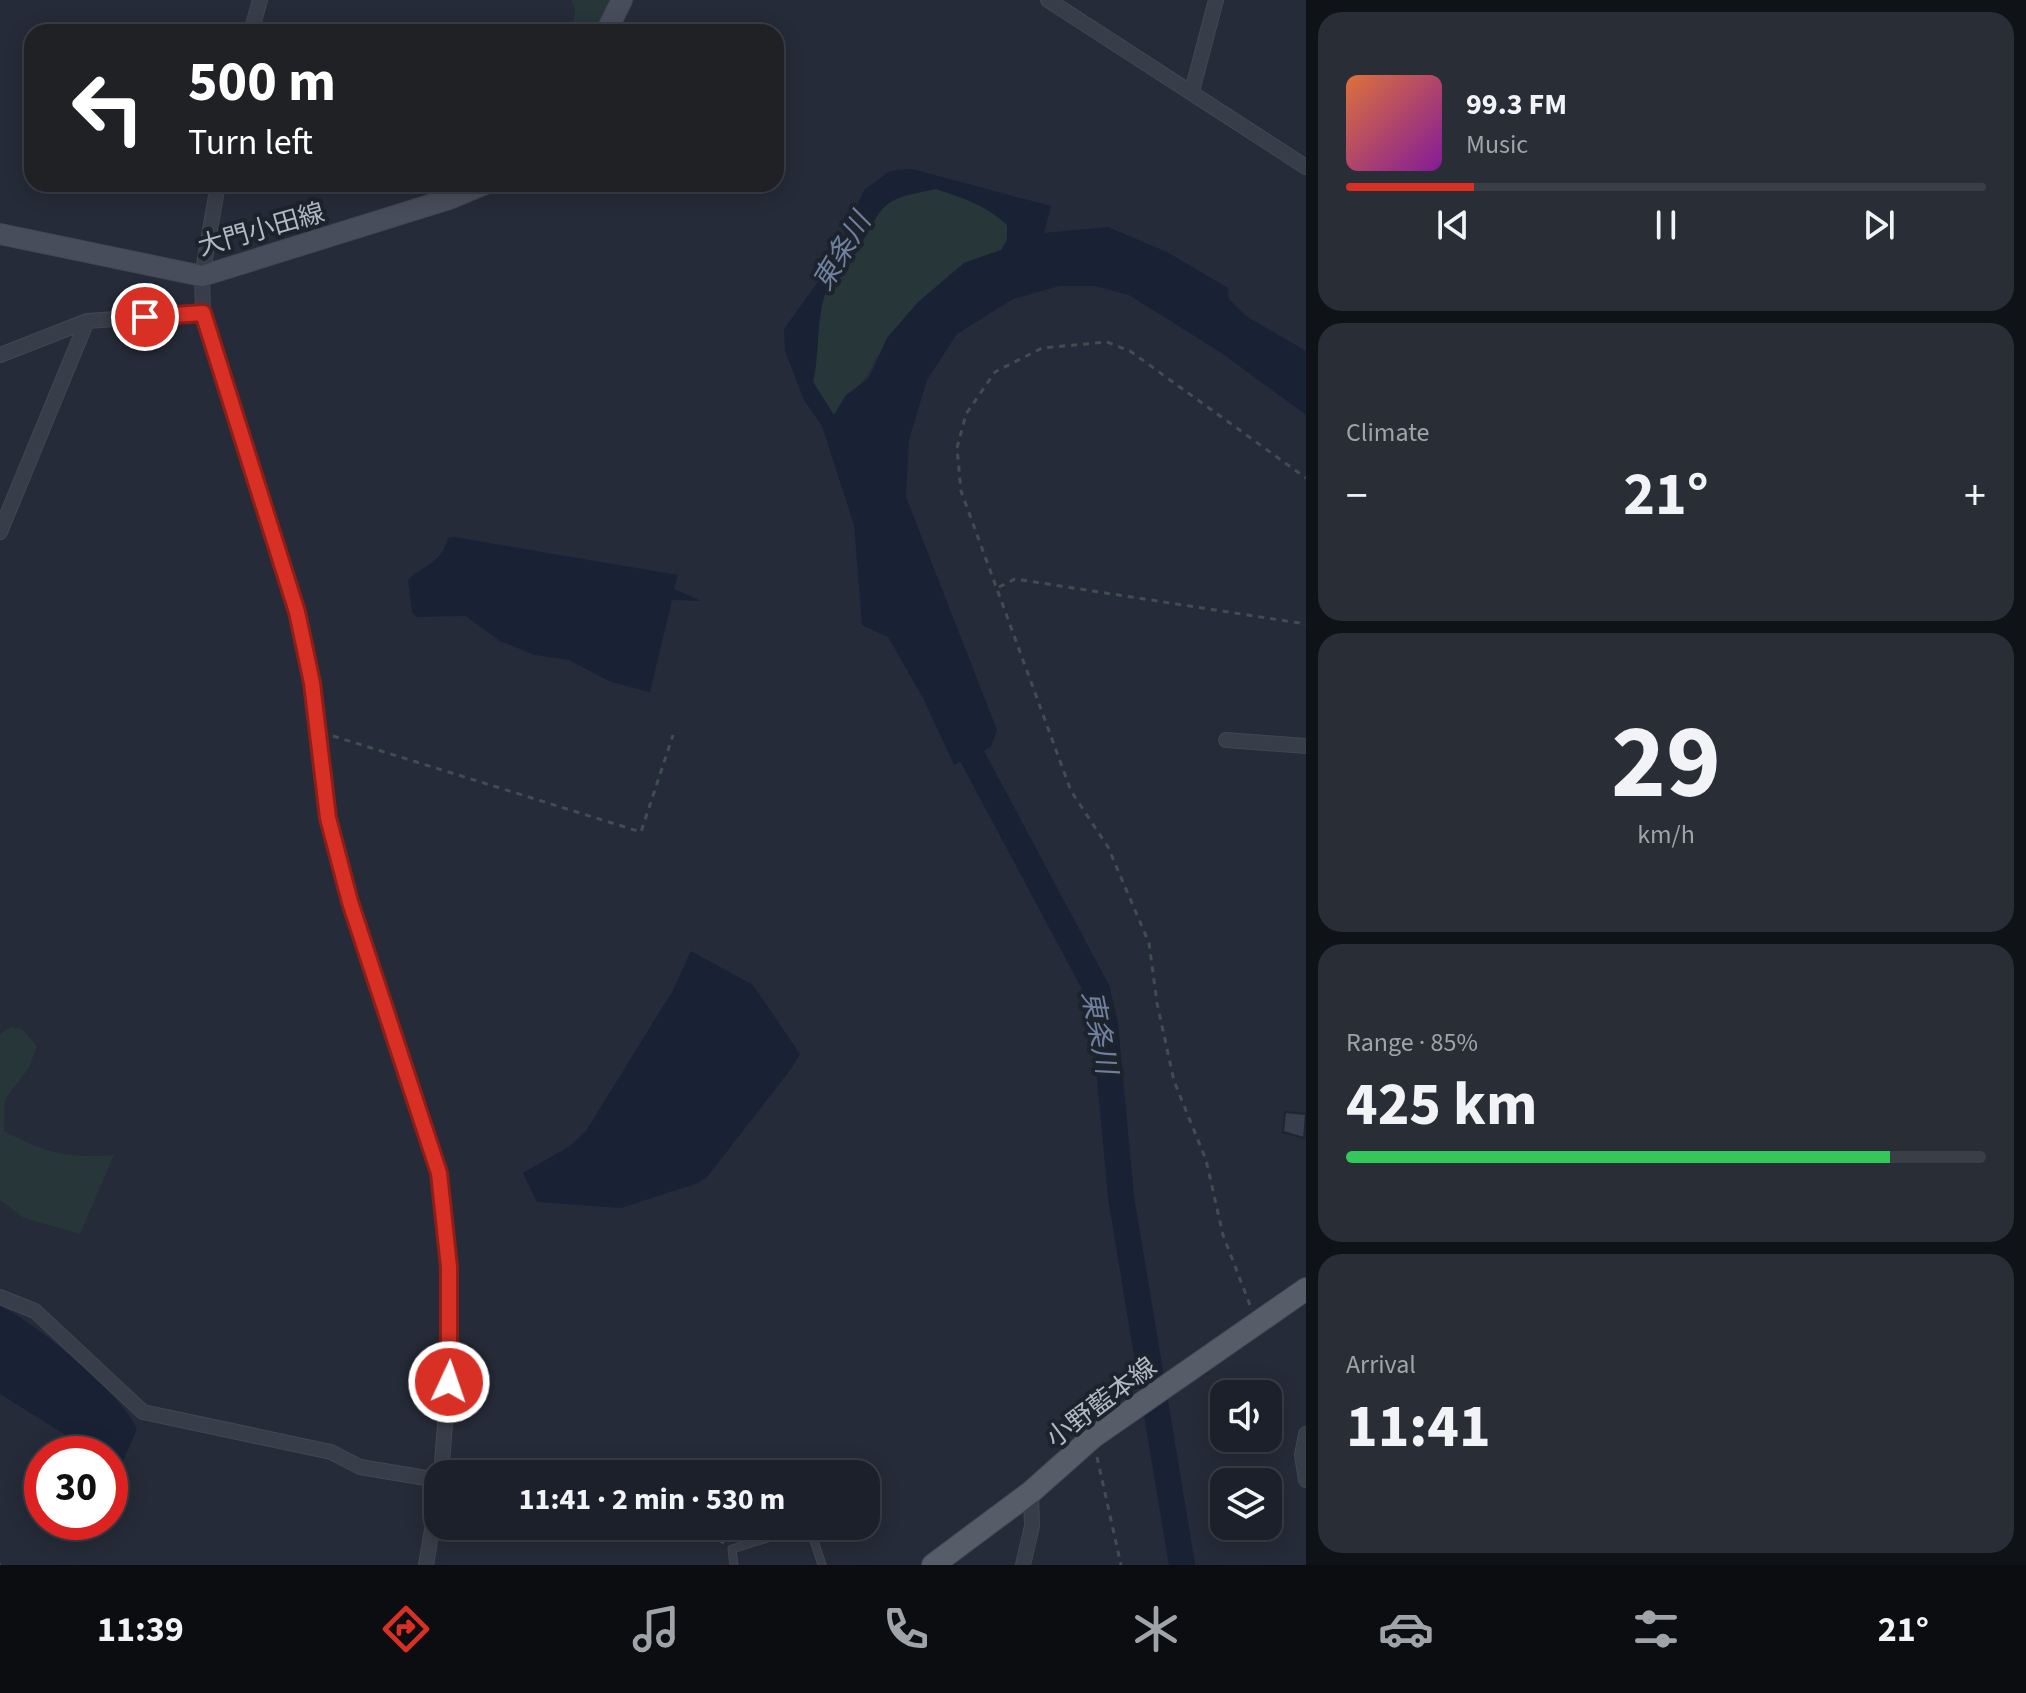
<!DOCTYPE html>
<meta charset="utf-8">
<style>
:root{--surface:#1c202a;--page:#292d36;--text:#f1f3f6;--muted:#a0a3a8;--line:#3a3e47;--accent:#d93025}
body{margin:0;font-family:"Source Sans 3","Noto Sans JP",sans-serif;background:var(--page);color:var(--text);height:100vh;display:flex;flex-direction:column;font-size:30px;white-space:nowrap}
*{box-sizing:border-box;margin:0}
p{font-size:26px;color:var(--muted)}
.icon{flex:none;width:44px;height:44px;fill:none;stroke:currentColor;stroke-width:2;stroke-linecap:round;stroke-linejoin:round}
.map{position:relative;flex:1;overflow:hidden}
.details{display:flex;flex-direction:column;gap:12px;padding:12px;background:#0f1217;width:720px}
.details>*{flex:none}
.hud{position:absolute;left:24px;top:24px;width:760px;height:168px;border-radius:24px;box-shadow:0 4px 20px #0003,0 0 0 2px var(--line);background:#202124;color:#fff;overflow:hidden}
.buttons{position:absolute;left:1210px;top:1380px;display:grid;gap:16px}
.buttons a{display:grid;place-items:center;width:72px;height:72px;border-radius:16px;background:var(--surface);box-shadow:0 4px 20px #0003,0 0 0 2px var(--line);font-size:40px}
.speed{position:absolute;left:24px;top:1436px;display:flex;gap:16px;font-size:40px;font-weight:700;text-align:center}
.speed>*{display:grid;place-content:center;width:104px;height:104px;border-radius:50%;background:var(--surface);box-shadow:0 4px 20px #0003,0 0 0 2px var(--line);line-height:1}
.speed .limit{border:12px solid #d22;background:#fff;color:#111}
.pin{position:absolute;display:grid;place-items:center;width:68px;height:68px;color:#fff;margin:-34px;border:4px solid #fff;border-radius:50%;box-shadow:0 2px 8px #0007}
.me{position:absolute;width:88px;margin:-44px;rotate:3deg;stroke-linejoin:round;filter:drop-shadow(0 0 6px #0008)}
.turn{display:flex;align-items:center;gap:28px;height:168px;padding:0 32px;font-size:36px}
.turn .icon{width:104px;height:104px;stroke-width:2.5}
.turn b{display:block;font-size:56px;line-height:68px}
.big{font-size:60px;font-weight:700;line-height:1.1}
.details .widget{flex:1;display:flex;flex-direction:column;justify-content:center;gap:12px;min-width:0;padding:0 28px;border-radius:24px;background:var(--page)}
.details .dial{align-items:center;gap:0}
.dial b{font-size:104px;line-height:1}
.song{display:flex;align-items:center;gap:24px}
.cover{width:96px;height:96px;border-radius:12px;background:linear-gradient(135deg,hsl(20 70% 55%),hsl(290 70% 35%))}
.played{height:8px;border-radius:4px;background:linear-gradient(90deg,var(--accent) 20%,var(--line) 20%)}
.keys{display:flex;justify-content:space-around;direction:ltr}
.heat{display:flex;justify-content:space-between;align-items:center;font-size:44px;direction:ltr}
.charge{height:12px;border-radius:6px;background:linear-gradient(90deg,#34c759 85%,var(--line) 0)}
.trip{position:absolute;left:424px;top:1460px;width:456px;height:80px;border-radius:24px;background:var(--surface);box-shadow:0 4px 20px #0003,0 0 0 2px var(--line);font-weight:700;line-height:80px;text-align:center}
.dock{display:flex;height:128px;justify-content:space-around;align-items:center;background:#0b0d11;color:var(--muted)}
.dock .icon{width:56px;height:56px}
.dock .active{color:var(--accent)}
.dock b{font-size:36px;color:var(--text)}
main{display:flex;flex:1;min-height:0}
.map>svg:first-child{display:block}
.green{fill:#273639}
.water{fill:#192235;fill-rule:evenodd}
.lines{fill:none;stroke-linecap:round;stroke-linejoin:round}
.river{stroke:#192235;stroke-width:26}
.building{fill:#373f4e;stroke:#1f2530;stroke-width:2}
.lane-casing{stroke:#414752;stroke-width:9}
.street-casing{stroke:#414752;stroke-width:16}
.secondary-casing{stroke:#414752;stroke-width:22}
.primary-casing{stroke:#414752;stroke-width:24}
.path{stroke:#3f4f51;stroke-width:3;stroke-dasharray:6 6;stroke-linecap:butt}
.lane{stroke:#383e49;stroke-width:7}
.street{stroke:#383e49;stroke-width:14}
.secondary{stroke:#474d5b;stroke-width:20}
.primary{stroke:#565d69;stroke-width:22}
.route-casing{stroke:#8d1f18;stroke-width:20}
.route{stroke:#d93025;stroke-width:14}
.labels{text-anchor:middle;stroke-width:8;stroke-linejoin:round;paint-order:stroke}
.street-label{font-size:26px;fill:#b3b9c4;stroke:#1d232d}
.water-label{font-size:28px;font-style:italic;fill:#7081a0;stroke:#1d232d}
</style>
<main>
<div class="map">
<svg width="1306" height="1565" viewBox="0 0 1306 1565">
<rect width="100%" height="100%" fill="#252b38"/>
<path class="green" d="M571 0H612L597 32H572L575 10Z
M936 189C963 198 986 205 1007 225L1008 240 1001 250 964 263 875 359C866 386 848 392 834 415L813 382C821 349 814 312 831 280 838 268 852 260 859 248 886 200 880 200 936 189Z
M11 1027 22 1029 37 1046 29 1068 5 1099 4 1131C43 1152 68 1159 114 1155L80 1234 24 1218 0 1200V1034Z"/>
<path class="water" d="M912 169 1051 206 1044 233 1108 227 1167 252 1228 288 1229 299 1246 316 1306 351V415L1223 354 1129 295 1095 286H1059L1013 299 957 334 927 380 909 440 906 497 997 730 991 747 954 765 923 698 888 637 862 625 854 525 822 426 804 400 785 351 784 329 832 262 864 190 890 171ZM936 189C963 198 986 205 1007 225V240L1001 250 964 263 918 302 887 338 869 378 846 395 834 415 813 382C821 349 814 312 831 280 838 268 852 260 859 248 886 201 880 200 936 189Z
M454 537 678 575 674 589 701 601 672 600 650 692 611 682 569 660 535 655 500 641 466 616 417 617 412 612 408 580C427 561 438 568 448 538Z
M691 951 753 985 800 1054 791 1069 707 1177 698 1183 621 1208 537 1202 523 1173 570 1146 586 1131 673 990Z
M0 1306C35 1322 123 1395 137 1429L121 1466 110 1462V1454H96L0 1394Z"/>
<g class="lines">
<path class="river" d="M955 724 1097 990 1105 1024 1121 1197 1182 1565"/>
</g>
<path class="building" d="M1285 1112 1306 1114 1304 1138 1283 1132Z"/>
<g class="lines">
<defs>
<path id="lane" d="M809 1526 822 1565
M734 1565 732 1549 806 1526"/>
<path id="street" d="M1048 0 1306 167
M251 32 260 0
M1192 91 1216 0
M218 184 202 276 203 313 297 612 312 683 328 818 350 902 439 1173 449 1267 451 1352 441 1474
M0 355 87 321 203 313
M0 532 87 321
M1226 740 1306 746
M0 1297 35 1311 143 1412 331 1452 360 1467 438 1480
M1306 1434 1302 1455 1306 1480
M426 1565 438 1494
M1023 1565 1032 1526 1031 1492"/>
<path id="secondary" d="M606 32 622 0
M0 234 202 276 449 199 485 184"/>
<path id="primary" d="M933 1565 1031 1492 1093 1437 1306 1289"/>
</defs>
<use href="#lane" class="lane-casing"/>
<use href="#street" class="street-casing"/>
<use href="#secondary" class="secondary-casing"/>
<use href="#primary" class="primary-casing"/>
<path class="path" d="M999 587 1015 579 1306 624
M333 736 641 832 673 735
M1250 1305 1223 1235 1206 1160 1174 1081 1157 1003 1149 943 1108 847 1071 791 961 491 957 448 966 414 995 372 1042 348 1107 342 1130 351 1306 478
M1097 1457 1121 1565
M638 1526 714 1538 724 1543
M0 1565H1"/>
<use href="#lane" class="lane"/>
<use href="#street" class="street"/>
<use href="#secondary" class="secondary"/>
<use href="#primary" class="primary"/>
</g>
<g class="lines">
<defs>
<path id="route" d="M145 317 203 313 297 612 312 683 328 818 350 902 439 1173 449 1267V1382"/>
</defs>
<use href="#route" class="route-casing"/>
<use href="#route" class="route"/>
</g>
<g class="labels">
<g class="street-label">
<text transform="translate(261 229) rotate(-16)" y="9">大門小田線</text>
<text transform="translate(1101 1402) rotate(-37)" y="9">小野藍本線</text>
</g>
<g class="water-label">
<text transform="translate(841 251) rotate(-59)" y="10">東条川</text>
<text transform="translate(1100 1032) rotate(79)" y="10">東条川</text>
</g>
</g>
</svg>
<div class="buttons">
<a><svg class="icon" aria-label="sound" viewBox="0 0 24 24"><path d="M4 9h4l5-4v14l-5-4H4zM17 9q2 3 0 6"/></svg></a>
<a><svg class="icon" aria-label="layers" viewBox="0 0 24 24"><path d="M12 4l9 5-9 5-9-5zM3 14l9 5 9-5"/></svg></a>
</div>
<div class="speed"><div class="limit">30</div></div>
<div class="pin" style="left:145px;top:317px;background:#d93025"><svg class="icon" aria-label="arrive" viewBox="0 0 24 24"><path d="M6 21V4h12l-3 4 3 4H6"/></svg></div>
<svg class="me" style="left:449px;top:1382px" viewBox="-20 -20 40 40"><circle r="17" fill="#d93025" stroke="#fff" stroke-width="3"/><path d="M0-11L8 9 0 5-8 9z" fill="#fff"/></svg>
<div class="trip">11:41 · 2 min · 530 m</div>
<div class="hud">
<div class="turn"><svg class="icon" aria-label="left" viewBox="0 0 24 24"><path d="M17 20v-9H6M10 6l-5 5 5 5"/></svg><div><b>500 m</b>Turn left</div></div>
</div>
</div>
<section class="details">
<div class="widget">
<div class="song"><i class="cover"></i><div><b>99.3 FM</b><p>Music</p></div></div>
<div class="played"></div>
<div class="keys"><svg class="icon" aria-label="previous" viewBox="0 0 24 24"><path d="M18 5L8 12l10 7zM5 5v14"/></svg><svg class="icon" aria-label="pause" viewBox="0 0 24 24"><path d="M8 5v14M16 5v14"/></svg><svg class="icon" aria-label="next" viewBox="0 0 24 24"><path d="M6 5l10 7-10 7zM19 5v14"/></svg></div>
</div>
<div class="widget"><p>Climate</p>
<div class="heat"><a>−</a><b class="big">21°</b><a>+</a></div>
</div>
<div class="widget dial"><b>29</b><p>km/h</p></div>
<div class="widget"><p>Range · 85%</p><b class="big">425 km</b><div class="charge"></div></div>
<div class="widget"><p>Arrival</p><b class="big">11:41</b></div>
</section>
</main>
<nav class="dock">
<b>11:39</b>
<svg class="icon active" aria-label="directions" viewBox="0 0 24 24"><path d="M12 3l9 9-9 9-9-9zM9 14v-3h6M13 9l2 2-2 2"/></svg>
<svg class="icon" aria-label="music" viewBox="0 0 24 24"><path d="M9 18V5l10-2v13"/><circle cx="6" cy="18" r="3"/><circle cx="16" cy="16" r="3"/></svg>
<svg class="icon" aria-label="phone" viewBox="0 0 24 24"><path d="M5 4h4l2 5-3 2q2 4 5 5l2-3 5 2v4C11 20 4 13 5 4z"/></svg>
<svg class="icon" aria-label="climate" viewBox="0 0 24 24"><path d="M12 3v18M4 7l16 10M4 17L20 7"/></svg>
<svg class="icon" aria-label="car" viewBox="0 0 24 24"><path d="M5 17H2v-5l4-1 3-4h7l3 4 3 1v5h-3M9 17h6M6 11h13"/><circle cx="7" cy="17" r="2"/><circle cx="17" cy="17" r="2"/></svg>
<svg class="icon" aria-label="filters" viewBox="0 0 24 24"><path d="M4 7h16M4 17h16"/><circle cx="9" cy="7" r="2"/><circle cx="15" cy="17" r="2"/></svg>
<b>21°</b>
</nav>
